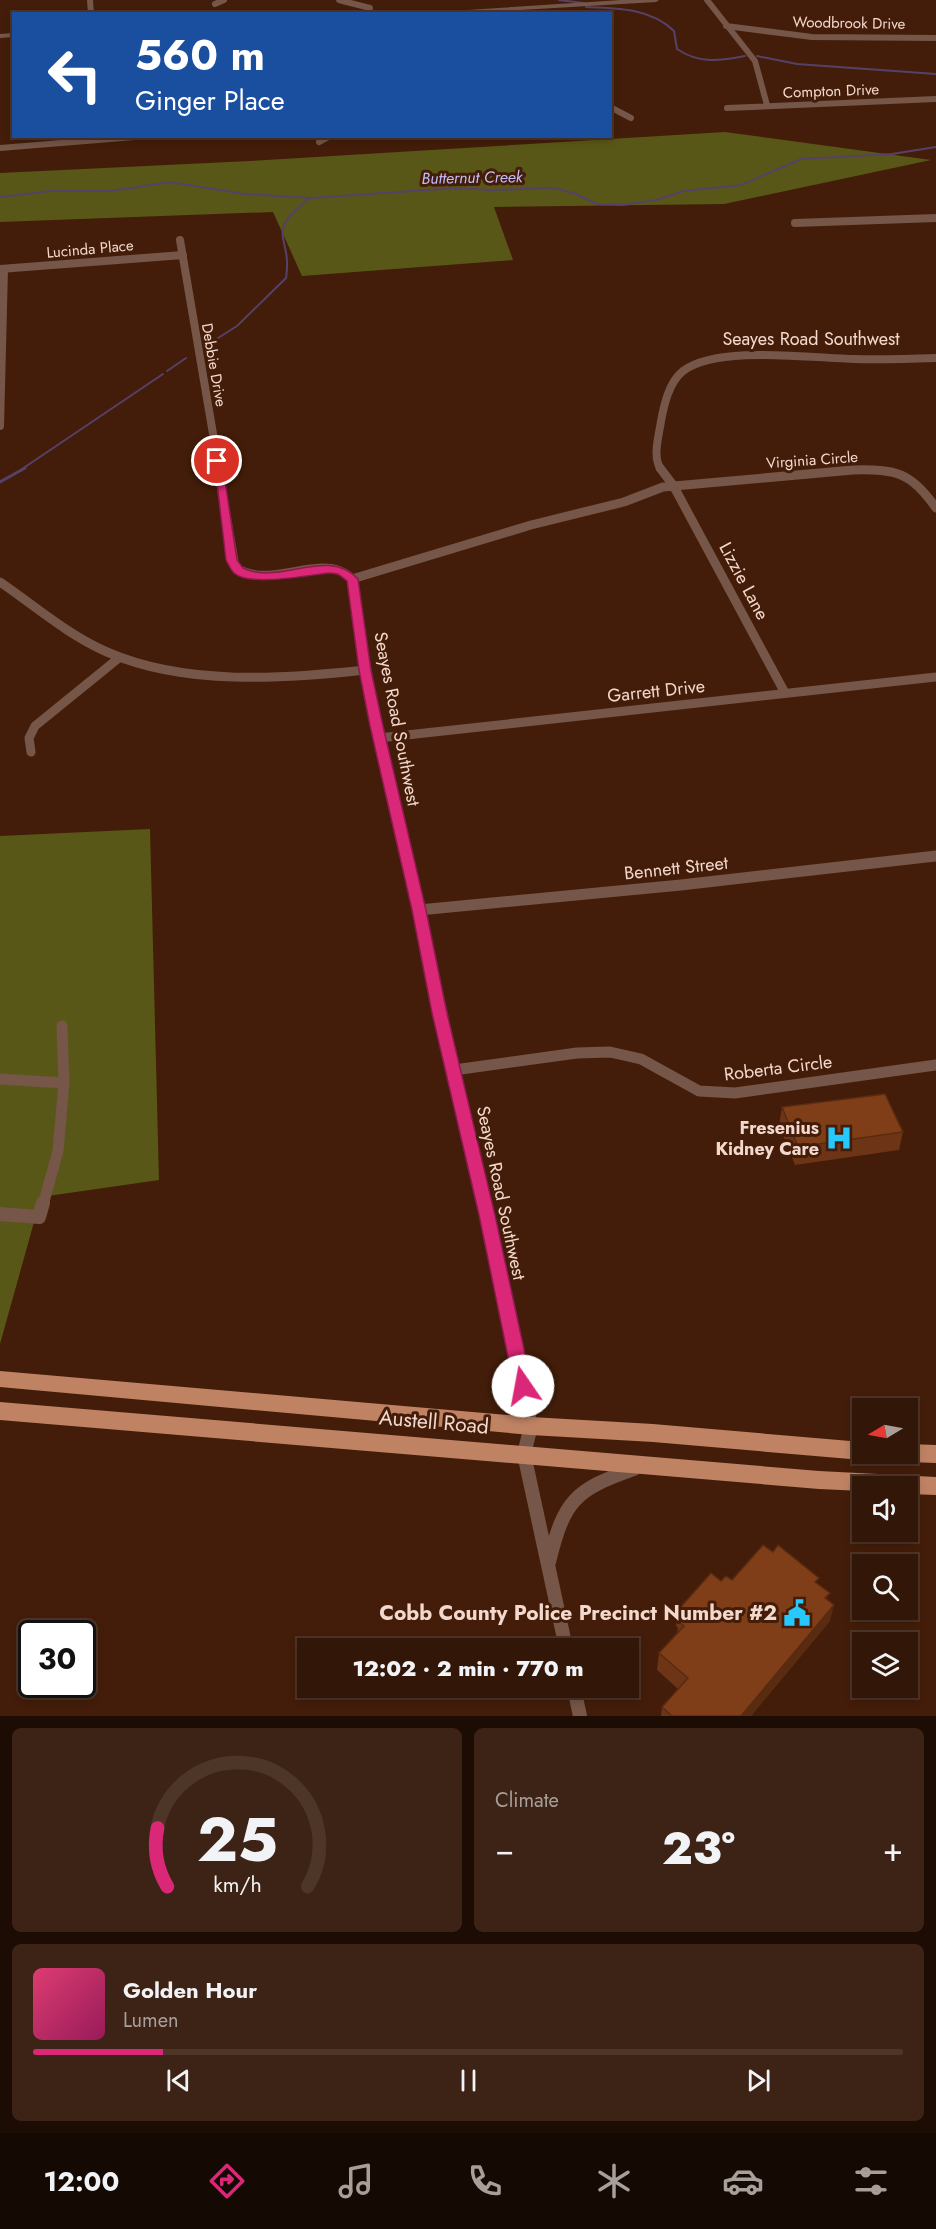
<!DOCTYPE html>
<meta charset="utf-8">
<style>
:root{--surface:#321607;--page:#3d2315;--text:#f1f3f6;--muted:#a89f9b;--line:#4d3528;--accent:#db2777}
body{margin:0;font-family:Jost,sans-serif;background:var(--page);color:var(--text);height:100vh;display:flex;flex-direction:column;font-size:22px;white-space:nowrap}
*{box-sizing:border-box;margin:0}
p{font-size:20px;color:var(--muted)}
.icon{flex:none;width:33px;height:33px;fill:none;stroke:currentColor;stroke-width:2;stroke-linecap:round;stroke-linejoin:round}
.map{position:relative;height:1716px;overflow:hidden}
.details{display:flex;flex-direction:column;gap:12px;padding:12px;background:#1c0c04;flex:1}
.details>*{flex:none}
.hud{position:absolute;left:12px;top:12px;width:600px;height:126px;border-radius:0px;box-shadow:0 3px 9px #0003,0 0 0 2px var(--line);background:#1a4fa0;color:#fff;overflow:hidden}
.needle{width:39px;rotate:260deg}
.controls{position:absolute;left:852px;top:1398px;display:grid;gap:12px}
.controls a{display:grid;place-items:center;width:66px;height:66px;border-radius:0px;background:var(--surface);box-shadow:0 3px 9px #0003,0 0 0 2px var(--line);font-size:30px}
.speed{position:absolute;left:18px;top:1620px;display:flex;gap:12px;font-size:30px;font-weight:700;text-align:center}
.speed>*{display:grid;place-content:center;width:78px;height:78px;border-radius:50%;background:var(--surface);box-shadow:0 3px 9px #0003,0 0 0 2px var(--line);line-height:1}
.speed .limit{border:3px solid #111;border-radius:9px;background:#fff;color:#111}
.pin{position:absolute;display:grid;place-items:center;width:51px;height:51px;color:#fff;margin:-26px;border:3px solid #fff;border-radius:50%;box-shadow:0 2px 6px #0007}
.me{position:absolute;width:66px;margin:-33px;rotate:348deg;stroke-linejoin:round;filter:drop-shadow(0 0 4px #0008)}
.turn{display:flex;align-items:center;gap:21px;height:126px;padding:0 24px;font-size:27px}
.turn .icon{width:78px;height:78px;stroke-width:2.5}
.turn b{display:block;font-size:42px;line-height:51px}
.big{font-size:45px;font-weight:800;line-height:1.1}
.details .card{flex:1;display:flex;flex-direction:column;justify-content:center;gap:9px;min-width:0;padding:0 21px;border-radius:9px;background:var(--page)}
.details .dial{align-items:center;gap:0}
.dial svg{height:156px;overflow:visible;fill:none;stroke:var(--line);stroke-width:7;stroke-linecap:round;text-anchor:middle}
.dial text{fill:var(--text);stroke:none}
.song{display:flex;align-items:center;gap:18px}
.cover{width:72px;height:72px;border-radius:9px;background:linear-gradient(135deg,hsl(340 70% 55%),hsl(330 70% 35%))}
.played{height:6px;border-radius:3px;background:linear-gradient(90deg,var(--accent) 15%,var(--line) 15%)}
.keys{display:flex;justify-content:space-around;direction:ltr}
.heat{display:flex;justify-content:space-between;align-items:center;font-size:33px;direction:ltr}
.details .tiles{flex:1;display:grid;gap:12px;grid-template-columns:1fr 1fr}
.card:last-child{grid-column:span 2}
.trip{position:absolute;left:297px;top:1638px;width:342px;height:60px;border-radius:0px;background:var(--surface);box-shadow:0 3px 9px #0003,0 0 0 2px var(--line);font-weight:800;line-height:60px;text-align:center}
.tabs{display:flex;height:96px;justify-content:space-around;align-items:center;background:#140903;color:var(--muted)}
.tabs .icon{width:42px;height:42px}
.tabs .selected{color:var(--accent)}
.tabs b{font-size:27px;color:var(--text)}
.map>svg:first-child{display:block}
.forest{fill:#595717}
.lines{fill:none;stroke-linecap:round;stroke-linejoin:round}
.stream-far1{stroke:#564167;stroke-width:2}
.stream{stroke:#564167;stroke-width:3}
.minor-far4{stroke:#755648;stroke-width:6}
.minor-far3{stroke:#755648;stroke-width:8}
.minor-far2{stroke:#755648;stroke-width:9}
.minor-far1{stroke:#755648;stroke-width:11}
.minor{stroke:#755648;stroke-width:14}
.tertiary{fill:#755648;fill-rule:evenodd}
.primary{fill:#bf8263;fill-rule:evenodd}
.wall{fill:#6d3415}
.shaded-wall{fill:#592b11}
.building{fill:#7f3d18;stroke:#592b11;stroke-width:1.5}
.route{fill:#db2777;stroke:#8e194d;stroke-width:1.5}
.labels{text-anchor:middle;stroke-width:6;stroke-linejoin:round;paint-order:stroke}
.far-street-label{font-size:15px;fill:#f3d9cd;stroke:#431d09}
.far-water-label{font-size:16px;font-style:italic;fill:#c0bdf7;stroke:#431d09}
.street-label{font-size:18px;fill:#f3d9cd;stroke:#431d09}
.poi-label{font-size:18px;font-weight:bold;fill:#f3d9cd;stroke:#431d09;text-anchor:end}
.near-street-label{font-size:21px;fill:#f3d9cd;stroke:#431d09}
.near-poi-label{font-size:21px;font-weight:bold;fill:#f3d9cd;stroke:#431d09;text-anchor:end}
</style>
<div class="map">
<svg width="936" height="1716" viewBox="0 0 936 1716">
<rect width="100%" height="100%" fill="#431d09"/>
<path class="forest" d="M725 132 931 160 724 204 494 207 513 260 302 276 273 212 0 222V173L250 161Z
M150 829 159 1180 41 1197 0 1344V836Z"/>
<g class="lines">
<path class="stream-far1" d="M559 0 584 3
M586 7C617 8 651 8 674 31L677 49C699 64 720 61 745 56
M757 56 797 64 936 74
M0 197 50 191H111L170 182 245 194 311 198 455 188 491 190 553 188 574 193 597 204 622 205 656 200 684 191 741 185 801 159 892 154 936 147
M204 347 237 326 286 278C293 234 262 235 310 198
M167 371 186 358
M22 469 163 374"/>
<path class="stream" d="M0 482 25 468"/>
<path class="minor-far4" d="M90 0 91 14
M339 0 370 8
M707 0 755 61 767 105
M215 4 224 0
M726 26 812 37 936 38
M610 107 631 118
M727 108 936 99
M319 142 330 136
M0 148 147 136"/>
<path class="minor-far3" d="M795 223 936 218
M180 240 219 469
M0 269 183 255
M0 426 4 269
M661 469C652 458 659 435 661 421 664 405 669 382 683 371 717 345 811 358 854 359 881 360 909 359 936 358"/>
<path class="minor-far2" d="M218 468 235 567C267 589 310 559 340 571 344 572 349 576 352 579
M660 468 673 485 785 693
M352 579 374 713 393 796
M352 579 531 525 624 502 663 487 853 470C896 469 911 472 936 508
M0 582C35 606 68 635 107 652 185 686 283 679 365 670
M379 738 936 677
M31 752 29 738 35 726 120 657"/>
<path class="minor-far1" d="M393 794 485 1205
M419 910 681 885 936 856
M454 1070 577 1053 610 1052 641 1059 699 1091 735 1093 936 1065
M0 1079 64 1083
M43 1205 58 1151 64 1083 62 1026"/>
<path class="minor" d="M484 1203 531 1426 524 1454 566 1648
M0 1214 39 1217 43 1203
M549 1562C564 1501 574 1490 634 1469
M574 1688 580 1716"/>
<path class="tertiary" d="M621 0H659L656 2 453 14H406Z
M14 33V37L0 38V34Z"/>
<path class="primary" d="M0 1371 531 1417 653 1424 862 1442V1454H871L869 1457 862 1460 653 1442 531 1435 0 1387Z
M0 1402 819 1471 936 1477V1495L908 1494V1486H862V1491L819 1489 0 1420Z
M908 1444 936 1445V1463L908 1462 901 1459 898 1454H908Z"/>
</g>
<path class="wall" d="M782 1107 903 1132 899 1150 795 1165 779 1125Z
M773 1552 818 1584 828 1600 830 1621 751 1716H661L662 1707 678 1689 657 1670 659 1653 677 1633 678 1628 676 1626 678 1610 721 1581 732 1580Z"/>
<path class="shaded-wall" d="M834 1605 830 1621 751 1716H741Z"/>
<path class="building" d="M885 1094 903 1132 798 1147 782 1107Z
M763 1545 773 1552 778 1545 819 1578 815 1582 830 1593 825 1598 834 1605 741 1716H672L662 1707 688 1678 659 1653 684 1626 679 1622 685 1615 678 1610 711 1573 721 1581 726 1576 732 1580Z"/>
<path class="route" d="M214 458 222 461 237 560 243 568C278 586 328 546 358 579L371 670 383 726 426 910 447 1013 495 1215 532 1386 529 1392 523 1394 517 1392 514 1386 479 1215 432 1013 412 910 370 726 359 670 347 581 338 574 329 573C309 575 249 587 234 573 231 570 228 564 226 560Z"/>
<defs>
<symbol id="hospital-bare" viewBox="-9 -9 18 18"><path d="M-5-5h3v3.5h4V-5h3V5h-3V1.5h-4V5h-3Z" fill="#25c9fe" stroke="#431d09" stroke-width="2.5" paint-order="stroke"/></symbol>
<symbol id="civic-bare" viewBox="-9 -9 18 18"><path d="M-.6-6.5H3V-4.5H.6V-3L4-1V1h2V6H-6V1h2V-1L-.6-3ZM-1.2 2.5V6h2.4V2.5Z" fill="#25c9fe" stroke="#431d09" stroke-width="2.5" paint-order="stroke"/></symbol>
</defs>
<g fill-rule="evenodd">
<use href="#hospital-bare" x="820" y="1119" width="38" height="38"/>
<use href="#civic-bare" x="778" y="1594" width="38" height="38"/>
</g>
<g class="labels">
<g class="far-street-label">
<text transform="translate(849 23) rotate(1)" y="5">Woodbrook Drive</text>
<text transform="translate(831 91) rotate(-2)" y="5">Compton Drive</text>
<text transform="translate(90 249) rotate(-5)" y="5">Lucinda Place</text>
<text transform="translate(214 365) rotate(80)" y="5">Debbie Drive</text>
<text transform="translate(812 460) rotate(-4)" y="5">Virginia Circle</text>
</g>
<g class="far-water-label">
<text transform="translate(472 177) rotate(-1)" y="6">Butternut Creek</text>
</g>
<g class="street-label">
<text x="811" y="345">Seayes Road Southwest</text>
<text transform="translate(744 581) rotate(62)" y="6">Lizzie Lane</text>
<text transform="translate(656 691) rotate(-6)" y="6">Garrett Drive</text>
<text transform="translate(397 719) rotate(79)" y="6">Seayes Road Southwest</text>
<text transform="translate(676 868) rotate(-6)" y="6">Bennett Street</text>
<text transform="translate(778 1068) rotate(-7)" y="6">Roberta Circle</text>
<text transform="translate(501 1193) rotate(78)" y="6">Seayes Road Southwest</text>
</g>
<g class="poi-label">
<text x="819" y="1134">Fresenius<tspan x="819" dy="21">Kidney Care</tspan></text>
</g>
<g class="near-street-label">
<text transform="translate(434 1422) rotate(5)" y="7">Austell Road</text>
</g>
<g class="near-poi-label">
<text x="777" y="1620">Cobb County Police Precinct Number #2</text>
</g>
</g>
</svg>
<div class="controls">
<a><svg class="needle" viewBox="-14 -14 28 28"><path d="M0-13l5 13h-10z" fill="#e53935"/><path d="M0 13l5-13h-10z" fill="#a89f9b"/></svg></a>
<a><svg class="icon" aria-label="sound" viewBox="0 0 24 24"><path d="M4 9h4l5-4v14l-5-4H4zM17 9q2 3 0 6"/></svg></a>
<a><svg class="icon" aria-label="search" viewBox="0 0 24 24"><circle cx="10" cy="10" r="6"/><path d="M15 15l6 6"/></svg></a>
<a><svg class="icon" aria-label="layers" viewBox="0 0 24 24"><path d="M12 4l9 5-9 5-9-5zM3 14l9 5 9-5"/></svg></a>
</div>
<div class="speed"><div class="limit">30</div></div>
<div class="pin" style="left:217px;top:461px;background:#d93025"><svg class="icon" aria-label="arrive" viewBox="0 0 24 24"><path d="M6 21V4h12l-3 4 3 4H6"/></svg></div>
<svg class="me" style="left:523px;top:1386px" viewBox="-20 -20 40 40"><circle r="19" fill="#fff"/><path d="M0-13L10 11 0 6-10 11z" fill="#db2777"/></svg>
<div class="trip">12:02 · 2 min · 770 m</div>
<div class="hud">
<div class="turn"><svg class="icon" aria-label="left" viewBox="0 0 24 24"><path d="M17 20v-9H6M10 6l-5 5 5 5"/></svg><div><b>560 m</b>Ginger Place</div></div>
</div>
</div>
<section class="details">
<div class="tiles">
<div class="card dial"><svg viewBox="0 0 100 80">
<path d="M14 69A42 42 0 1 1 86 69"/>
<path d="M14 69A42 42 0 0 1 9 39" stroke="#db2777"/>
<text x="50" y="56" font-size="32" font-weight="700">25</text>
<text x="50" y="72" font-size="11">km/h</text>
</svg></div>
<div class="card"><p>Climate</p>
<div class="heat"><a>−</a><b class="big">23°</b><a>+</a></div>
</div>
<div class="card">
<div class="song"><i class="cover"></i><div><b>Golden Hour</b><p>Lumen</p></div></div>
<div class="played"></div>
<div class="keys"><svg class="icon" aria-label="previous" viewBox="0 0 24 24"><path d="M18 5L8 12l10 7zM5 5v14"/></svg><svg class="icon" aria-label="pause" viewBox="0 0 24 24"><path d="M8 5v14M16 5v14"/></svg><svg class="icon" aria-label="next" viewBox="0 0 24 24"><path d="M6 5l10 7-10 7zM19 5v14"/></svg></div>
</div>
</div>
</section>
<nav class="tabs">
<b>12:00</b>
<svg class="icon selected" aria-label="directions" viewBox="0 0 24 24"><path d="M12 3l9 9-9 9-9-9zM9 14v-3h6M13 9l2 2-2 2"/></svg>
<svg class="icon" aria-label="music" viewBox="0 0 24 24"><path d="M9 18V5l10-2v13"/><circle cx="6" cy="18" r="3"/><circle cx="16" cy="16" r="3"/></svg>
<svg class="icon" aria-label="phone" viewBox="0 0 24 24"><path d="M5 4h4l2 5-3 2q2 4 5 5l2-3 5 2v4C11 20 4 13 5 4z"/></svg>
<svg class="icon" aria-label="climate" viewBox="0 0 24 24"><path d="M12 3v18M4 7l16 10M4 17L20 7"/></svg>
<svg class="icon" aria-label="car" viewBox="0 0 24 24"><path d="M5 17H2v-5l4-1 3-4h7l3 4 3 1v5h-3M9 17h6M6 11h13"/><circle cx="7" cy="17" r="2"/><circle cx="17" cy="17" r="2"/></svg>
<svg class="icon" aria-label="filters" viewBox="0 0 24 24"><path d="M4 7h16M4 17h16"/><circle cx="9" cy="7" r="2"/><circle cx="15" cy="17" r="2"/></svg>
</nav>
